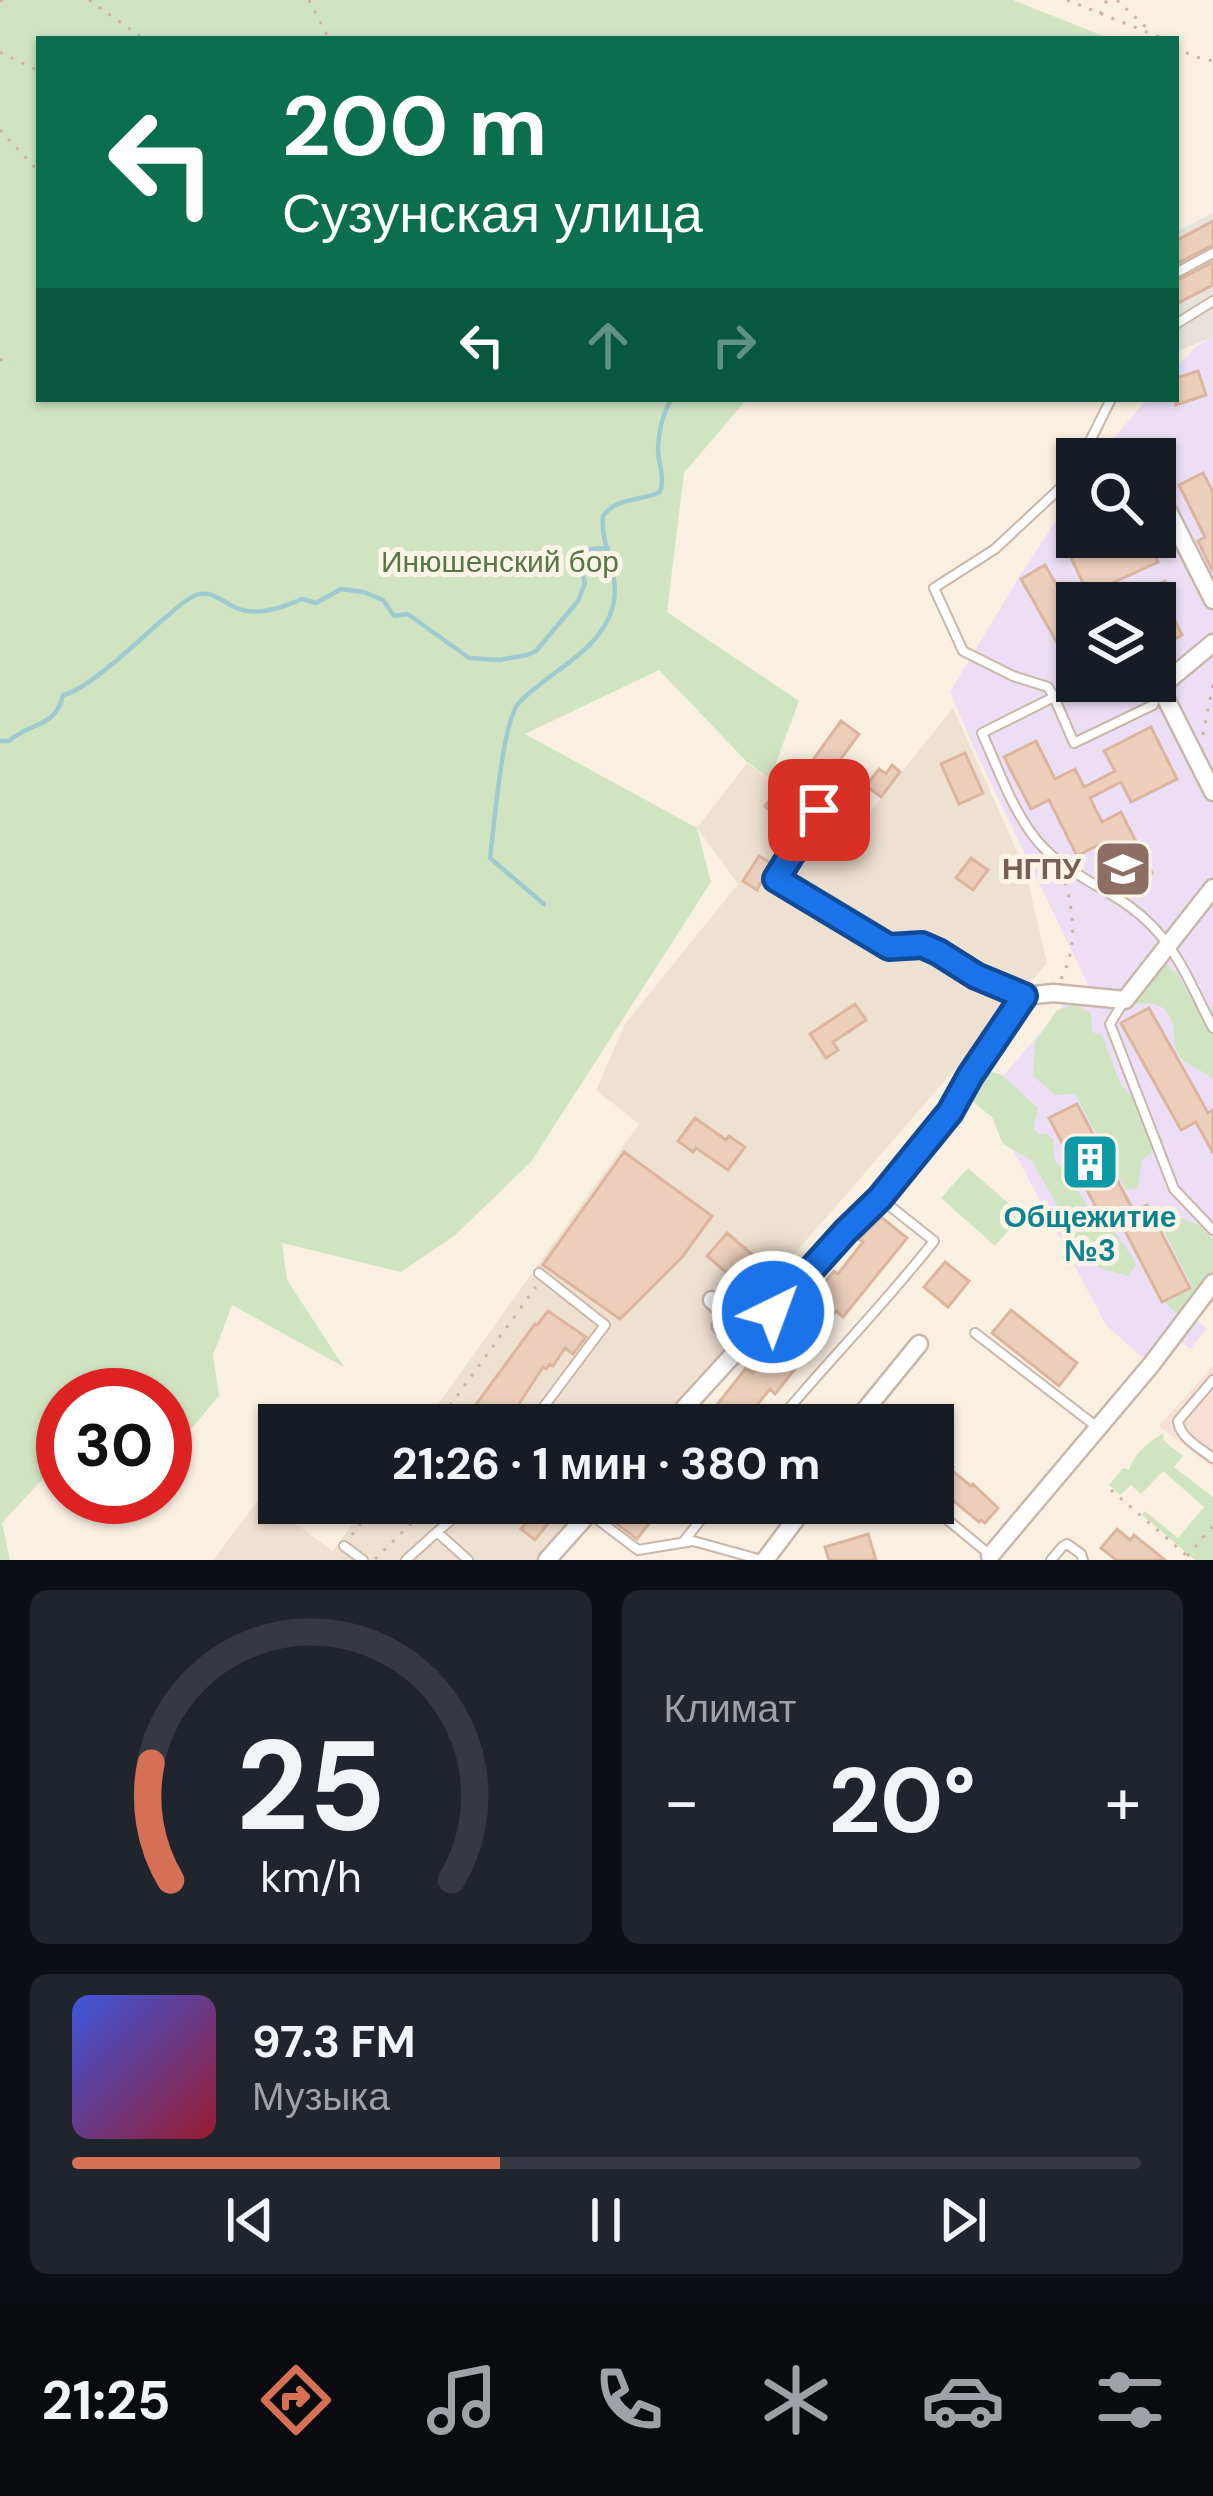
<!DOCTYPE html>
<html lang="ru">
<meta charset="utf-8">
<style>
:root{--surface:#171b24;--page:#20242c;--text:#f1f3f6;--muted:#9ea1a6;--line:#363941;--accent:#d67054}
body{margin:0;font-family:"DM Sans",sans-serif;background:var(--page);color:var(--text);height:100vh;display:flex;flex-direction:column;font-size:45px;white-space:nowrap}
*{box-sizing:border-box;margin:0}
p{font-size:39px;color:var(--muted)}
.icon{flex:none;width:66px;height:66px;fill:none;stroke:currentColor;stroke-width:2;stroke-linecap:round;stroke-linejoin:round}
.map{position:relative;height:1560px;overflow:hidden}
.drawer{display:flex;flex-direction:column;gap:30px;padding:30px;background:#0d0f14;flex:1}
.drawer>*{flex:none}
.hud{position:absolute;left:36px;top:36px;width:1143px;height:366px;border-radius:0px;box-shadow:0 3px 9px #0004;background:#0b6e4f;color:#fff;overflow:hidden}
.tools{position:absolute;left:1056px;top:438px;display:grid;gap:24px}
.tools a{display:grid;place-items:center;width:120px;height:120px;border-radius:0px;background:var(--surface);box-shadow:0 3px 9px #0004;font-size:60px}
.speed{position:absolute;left:36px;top:1368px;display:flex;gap:24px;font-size:60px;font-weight:700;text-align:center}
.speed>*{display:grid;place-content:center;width:156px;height:156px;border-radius:50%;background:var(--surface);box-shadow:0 3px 9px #0004;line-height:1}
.speed .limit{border:18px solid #d22;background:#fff;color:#111}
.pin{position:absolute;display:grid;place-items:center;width:102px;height:102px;color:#fff;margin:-51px;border-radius:24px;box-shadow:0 6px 18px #0006}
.me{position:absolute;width:132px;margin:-66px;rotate:42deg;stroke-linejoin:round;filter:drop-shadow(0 0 9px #0008)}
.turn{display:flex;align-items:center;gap:42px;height:252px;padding:0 48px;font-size:54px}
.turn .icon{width:156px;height:156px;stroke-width:2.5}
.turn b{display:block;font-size:84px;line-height:102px}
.lanes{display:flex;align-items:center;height:114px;padding:0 48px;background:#0003;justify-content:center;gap:60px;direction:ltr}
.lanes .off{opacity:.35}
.big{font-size:90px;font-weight:700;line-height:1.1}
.drawer .widget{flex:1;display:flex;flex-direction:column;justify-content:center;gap:18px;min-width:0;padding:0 42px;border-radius:18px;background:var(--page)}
.drawer .dial{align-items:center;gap:0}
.dial svg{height:312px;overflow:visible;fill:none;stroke:var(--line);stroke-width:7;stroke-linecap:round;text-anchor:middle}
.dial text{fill:var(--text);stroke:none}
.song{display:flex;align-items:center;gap:36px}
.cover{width:144px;height:144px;border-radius:18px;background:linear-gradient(135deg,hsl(230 70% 55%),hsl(350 70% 35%))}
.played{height:12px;border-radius:6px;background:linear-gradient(90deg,var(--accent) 40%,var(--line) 40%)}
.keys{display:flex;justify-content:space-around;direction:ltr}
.heat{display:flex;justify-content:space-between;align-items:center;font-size:66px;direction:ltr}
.drawer .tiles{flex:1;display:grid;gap:30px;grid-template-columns:1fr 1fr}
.widget:last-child{grid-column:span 2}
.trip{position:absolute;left:258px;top:1404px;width:696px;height:120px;border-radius:0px;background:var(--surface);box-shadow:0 3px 9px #0004;font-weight:700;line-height:120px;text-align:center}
.menu{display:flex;height:192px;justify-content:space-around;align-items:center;background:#090b0e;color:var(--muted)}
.menu .icon{width:84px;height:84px}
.menu .selected{color:var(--accent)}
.menu b{font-size:54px;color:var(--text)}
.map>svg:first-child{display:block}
.residential{fill:#efe1d1}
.commercial{fill:#f8e0d6}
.industrial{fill:#e8e2dc}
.education{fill:#ecdff5;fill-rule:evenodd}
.green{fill:#d0e4c2}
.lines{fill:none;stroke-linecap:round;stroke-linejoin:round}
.stream{stroke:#a0c9d0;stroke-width:4.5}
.building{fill:#ebcfbc;stroke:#dcb59f;stroke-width:3}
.service-casing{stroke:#c8b7aa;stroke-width:12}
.minor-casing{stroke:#c8b7aa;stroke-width:21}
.path{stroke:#cfb2a0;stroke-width:3;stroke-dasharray:3 9;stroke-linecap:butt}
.service{stroke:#fff;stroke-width:8}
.minor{stroke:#fff;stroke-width:16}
.route-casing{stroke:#114b97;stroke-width:30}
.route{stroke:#1a73e8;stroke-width:21}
.labels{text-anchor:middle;stroke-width:10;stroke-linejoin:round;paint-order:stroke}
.park-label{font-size:30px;fill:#567748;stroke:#fcf4e7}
.education-label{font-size:30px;font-weight:bold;fill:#785e54;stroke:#fcf4e7;text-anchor:end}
.culture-label{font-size:30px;font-weight:bold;fill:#0d838f;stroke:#fcf4e7}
</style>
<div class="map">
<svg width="1213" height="1560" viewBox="0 0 1213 1560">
<rect width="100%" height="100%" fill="#f9f0e1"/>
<path class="residential" d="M953 708 1025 869 1047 963 791 1258 794 1274 659 1425H423L639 1124 596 1090 625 1024 738 884 697 828 747 763 849 838Z
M260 1498 333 1551 367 1503H588L536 1560H213Z"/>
<path class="commercial" d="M1213 1366V1468L1159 1426Z"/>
<path class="industrial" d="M1213 213V337L1176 352V232Z"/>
<path class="education" d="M1213 337V1295L1194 1318 1207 1329 1190 1349 1179 1340 1155 1369 1106 1325 985 1097 1064 1005 1090 989 975 750 950 692 1021 574 1077 488V537H1155V459H1096L1147 399H1176V368L1197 346ZM1077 603H1155V681H1077Z"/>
<path class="green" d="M0 0H1013L1111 39H39V399H747L684 473 667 612 799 701 770 779 747 762 659 670 525 734 697 828 711 882 531 1162 454 1236 401 1272 282 1243 287 1280 344 1367 232 1305 213 1355 219 1396 184 1437 165 1431V1395H63V1457L2 1523 10 1560H0Z
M1166 964 1177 973 1201 1015 1208 1013 1213 1006V1080C1202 1067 1184 1068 1176 1050 1173 1041 1175 1030 1172 1021 1163 997 1140 1004 1121 1005L1125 988Z
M1076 1005 1091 1013 1092 1032 1102 1035 1120 1083 1154 1124 1164 1142 1142 1160 1138 1188 1126 1190 1075 1094 1055 1095 1033 1076 1035 1042 1057 1010Z
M991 1072 1002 1075 1038 1108 1034 1127 1038 1134H1047L1054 1140C1053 1154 1053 1164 1066 1172L1100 1226 1108 1232 1113 1229C1120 1241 1131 1252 1136 1265L1129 1276 1099 1268 1067 1232V1222L1031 1160 1003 1144 992 1117 972 1101C972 1085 977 1079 991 1072Z
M968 1168 1022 1215 995 1246 941 1198Z
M1167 1213 1199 1225 1213 1239V1293L1195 1313 1178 1315 1165 1303 1193 1288 1157 1217Z
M1164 1433 1163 1440 1183 1456 1174 1467 1213 1497V1560H1195L1142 1515 1145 1511 1178 1538 1204 1507 1163 1471 1141 1494 1131 1485 1120 1495 1109 1485 1123 1468 1129 1470C1135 1452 1148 1442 1164 1433Z"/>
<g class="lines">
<path class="stream" d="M0 741H9C31 721 55 729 63 695 90 689 142 637 166 617 175 610 185 599 196 595 213 589 224 604 239 609 258 616 284 607 302 599L316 603 341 589 364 592 383 600 394 616 407 614 412 617 469 658 499 660 527 655 536 651 578 601 585 583 579 558 581 553 591 549 608 548
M544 904 490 858C494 828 502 724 518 704 546 672 601 653 613 606 621 575 600 546 603 516 618 496 640 502 660 492 665 476 659 466 658 451 658 433 663 414 671 399"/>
</g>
<path class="building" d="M1213 221V245L1176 264V241Z
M1213 262V285L1176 304V281Z
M1198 371 1206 395 1176 405V378Z
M1203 473 1213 492V572L1198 541 1205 537 1179 485Z
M1096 537H1146L1158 562 1088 594 1068 551Z
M1045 565 1077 621V678L1021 579Z
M1165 581 1171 594 1164 598 1182 635 1155 649V603H1152L1146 590Z
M841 721 859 734 840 760 860 775 846 796 836 788 823 797 815 794 787 826 765 806 773 797 781 804Z
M1151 727 1177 779 1131 802 1121 782 1090 798 1102 822 1121 812 1152 873 1120 889 1098 845 1077 856 1049 800 1031 809 1004 757 1036 741 1055 779 1075 769 1084 787 1115 771 1104 751Z
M965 753 983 793 959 804 941 764Z
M892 765 900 772 881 797 866 786 879 769 886 774Z
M759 856 771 863 757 890 743 881Z
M971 858 988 870 973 890 956 878Z
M855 1004 866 1020 833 1042 838 1050 826 1058 810 1034Z
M1149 1008 1208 1113 1213 1110V1153L1196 1122 1181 1130 1121 1023Z
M1077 1104 1134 1212 1147 1205 1190 1288 1162 1302 1120 1221 1107 1228 1049 1118Z
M695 1118 726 1140 729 1136 745 1147 728 1170 696 1148 693 1152 678 1141Z
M624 1152 712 1216 683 1256 620 1319 543 1265Z
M881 1217 907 1238 843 1317 836 1311 804 1352 807 1354 775 1394 770 1389 741 1425H694L709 1406 713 1410 746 1368 753 1373 782 1336 778 1333 802 1302 804 1304 808 1299 810 1301 834 1271 838 1274 863 1242 859 1239Z
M727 1233 781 1279 761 1302 707 1256Z
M945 1262 969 1281 948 1307 924 1287Z
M1011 1310 1077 1363 1059 1386 992 1333Z
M548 1311 586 1337 573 1354 565 1348 553 1366 550 1364 546 1369 543 1367 508 1421 506 1419 501 1425H461L535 1324 537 1325Z
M937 1455 953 1467 951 1470 971 1486 973 1484 998 1508 985 1523 981 1520 979 1522 933 1484V1460Z
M627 1503H665L637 1539 613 1521Z
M540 1506 553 1517 535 1540 521 1529Z
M1117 1529 1130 1540 1134 1535 1165 1560H1116L1101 1548Z
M868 1534 876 1560H829L825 1547Z"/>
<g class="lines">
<defs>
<path id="service" d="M1176 273 1213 253
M1176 324 1213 301
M1081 459 1111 399
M1077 467 1072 477 995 549 934 588 963 651 1013 676 1048 687 1054 697 1086 695 1122 681
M1159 687 1153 705 1074 743 1054 697 982 733C997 766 1010 804 1032 834 1055 867 1096 883 1129 906 1175 939 1188 980 1213 1028
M1124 1001 1110 1024 1174 1189 1213 1230
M975 1333 1097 1427
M1213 1380 1178 1421C1180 1438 1200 1448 1213 1458
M530 1425 605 1325 539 1273
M775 1425C827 1362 884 1305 934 1241L881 1199
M927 1503 989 1554
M589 1513 638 1550 693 1541 762 1560
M437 1532 471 1503
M684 1541 714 1503
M344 1546 363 1560
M406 1560 437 1532 468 1560
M1051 1560 1063 1546 1067 1544 1081 1554 1083 1560"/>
<path id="minor" d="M1159 493 1213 600
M1213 643 1160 687 1213 792
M819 810 776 879 889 947 922 945 1005 989 1025 996 1053 993 1125 1000 1213 888
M712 1300 730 1316
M742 1345 721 1326 743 1301
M669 1425 845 1232 880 1198 950 1112 969 1076 1025 996
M853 1425 919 1344
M990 1556 1151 1365 1213 1283
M547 1560 598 1503
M765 1560 808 1503"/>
</defs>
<use href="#service" class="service-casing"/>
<use href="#minor" class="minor-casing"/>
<path class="path" d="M89 0 144 39
M309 0 329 39
M1067 0 1164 39
M1117 0 1151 32
M0 1 7 0
M1100 14 1107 0
M1176 46 1192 56 1213 61
M0 52 39 71
M0 130 39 172
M0 359 11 364
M1203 735 1213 684
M1061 979C1078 947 1074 912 1064 878
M436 1425 536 1287
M1111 1490 1192 1560
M352 1535 375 1503
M1187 1556 1213 1526
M375 1559 425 1510 446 1503"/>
<use href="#service" class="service"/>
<use href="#minor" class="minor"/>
</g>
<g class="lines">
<defs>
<path id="route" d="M773 1312 845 1232 880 1198 950 1112 970 1076 1024 996 976 976 938 952 922 945 889 947 776 879 819 810"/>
</defs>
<use href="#route" class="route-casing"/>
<use href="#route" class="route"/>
</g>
<defs>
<symbol id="university-square" viewBox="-11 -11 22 22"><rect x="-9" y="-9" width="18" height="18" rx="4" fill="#8d6e63" stroke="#fcf4e7"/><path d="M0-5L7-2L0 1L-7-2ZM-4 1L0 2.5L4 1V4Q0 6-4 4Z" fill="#fff"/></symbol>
<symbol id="building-square" viewBox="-11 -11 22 22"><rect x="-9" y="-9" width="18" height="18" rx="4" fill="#0f9aa8" stroke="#fcf4e7"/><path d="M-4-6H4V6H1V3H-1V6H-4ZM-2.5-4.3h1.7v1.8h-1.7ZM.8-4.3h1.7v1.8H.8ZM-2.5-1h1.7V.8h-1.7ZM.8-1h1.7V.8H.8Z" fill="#fff"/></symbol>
</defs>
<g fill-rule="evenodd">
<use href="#university-square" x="1090" y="836" width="66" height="66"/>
<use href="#building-square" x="1057" y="1129" width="66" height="66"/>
</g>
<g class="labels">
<g class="park-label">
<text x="500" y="572">Инюшенский бор</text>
</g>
<g class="education-label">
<text x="1081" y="879">НГПУ</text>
</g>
<g class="culture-label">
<text x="1090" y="1227">Общежитие<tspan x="1090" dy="34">№3</tspan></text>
</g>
</g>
</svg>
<div class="tools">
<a><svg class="icon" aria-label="search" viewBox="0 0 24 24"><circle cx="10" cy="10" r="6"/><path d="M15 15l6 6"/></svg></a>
<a><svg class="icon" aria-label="layers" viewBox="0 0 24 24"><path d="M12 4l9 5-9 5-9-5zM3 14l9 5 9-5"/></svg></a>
</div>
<div class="speed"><div class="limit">30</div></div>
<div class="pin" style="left:819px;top:810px;background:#d93025"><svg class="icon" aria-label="arrive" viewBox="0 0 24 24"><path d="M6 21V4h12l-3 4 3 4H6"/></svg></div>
<svg class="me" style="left:773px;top:1312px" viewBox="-20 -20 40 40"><circle r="17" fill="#1a73e8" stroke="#fff" stroke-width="3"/><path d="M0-11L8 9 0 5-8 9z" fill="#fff"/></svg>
<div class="trip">21:26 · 1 мин · 380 m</div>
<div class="hud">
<div class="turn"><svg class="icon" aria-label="left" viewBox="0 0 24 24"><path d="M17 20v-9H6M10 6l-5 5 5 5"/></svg><div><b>200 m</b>Сузунская улица</div></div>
<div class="lanes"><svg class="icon" aria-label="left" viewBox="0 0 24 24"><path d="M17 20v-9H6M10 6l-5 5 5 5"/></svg><svg class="icon off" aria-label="ahead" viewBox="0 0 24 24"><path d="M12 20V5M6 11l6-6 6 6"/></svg><svg class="icon off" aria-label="right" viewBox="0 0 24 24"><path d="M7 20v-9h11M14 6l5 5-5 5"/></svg></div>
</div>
</div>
<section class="drawer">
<div class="tiles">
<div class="widget dial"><svg viewBox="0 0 100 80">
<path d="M14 69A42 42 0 1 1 86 69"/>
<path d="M14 69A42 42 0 0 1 9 39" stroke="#d67054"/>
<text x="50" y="56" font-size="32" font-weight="700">25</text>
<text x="50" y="72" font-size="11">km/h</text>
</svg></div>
<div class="widget"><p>Климат</p>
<div class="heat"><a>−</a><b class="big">20°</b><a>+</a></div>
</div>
<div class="widget">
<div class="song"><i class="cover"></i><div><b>97.3 FM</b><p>Музыка</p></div></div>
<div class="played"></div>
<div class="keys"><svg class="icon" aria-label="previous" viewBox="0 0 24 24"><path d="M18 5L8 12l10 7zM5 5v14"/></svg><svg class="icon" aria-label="pause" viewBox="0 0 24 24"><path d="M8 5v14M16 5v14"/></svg><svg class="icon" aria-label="next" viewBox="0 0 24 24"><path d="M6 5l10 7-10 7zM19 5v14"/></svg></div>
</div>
</div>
</section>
<nav class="menu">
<b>21:25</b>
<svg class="icon selected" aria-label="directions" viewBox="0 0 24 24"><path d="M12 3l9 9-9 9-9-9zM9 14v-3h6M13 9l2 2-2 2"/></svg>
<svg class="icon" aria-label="music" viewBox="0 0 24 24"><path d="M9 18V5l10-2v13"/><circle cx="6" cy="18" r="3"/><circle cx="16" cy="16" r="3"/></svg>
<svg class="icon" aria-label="phone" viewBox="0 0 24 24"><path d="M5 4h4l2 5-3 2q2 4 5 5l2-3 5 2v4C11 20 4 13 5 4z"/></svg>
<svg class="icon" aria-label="climate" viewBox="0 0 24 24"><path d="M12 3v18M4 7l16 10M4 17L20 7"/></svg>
<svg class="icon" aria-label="car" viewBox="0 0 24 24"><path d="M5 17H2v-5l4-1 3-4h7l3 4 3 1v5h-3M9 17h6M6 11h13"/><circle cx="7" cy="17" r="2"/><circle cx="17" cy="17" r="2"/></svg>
<svg class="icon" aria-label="filters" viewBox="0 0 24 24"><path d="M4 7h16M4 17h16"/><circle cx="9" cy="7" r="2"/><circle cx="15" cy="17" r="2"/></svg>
</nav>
